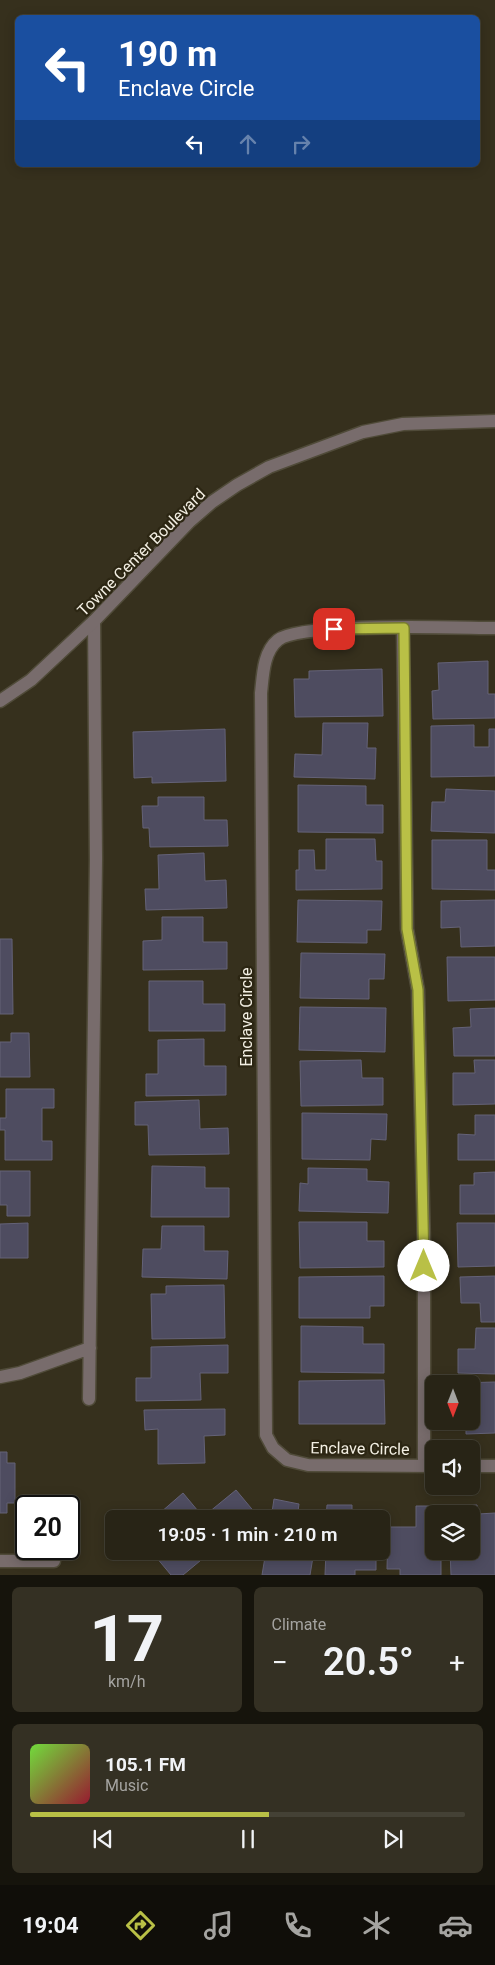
<!DOCTYPE html>
<meta charset="utf-8">
<style>
:root{--surface:#282416;--page:#343023;--text:#f1f3f6;--muted:#a5a4a1;--line:#444135;--accent:#b9c046}
body{margin:0;font-family:Roboto,sans-serif;background:var(--page);color:var(--text);height:100vh;display:flex;flex-direction:column;font-size:19px;white-space:nowrap}
*{box-sizing:border-box;margin:0}
p{font-size:16px;color:var(--muted)}
.icon{flex:none;width:28px;height:28px;fill:none;stroke:currentColor;stroke-width:2;stroke-linecap:round;stroke-linejoin:round}
.map{position:relative;height:1575px;overflow:hidden}
.side{display:flex;flex-direction:column;gap:12px;padding:12px;background:#16140c;flex:1}
.side>*{flex:none}
.hud{position:absolute;left:15px;top:15px;width:465px;height:152px;border-radius:8px;box-shadow:0 2px 12px #0003,0 0 0 1px var(--line);background:#1a4fa0;color:#fff;overflow:hidden}
.needle{width:32px;rotate:180deg}
.controls{position:absolute;left:425px;top:1375px;display:grid;gap:10px}
.controls a{display:grid;place-items:center;width:55px;height:55px;border-radius:8px;background:var(--surface);box-shadow:0 2px 12px #0003,0 0 0 1px var(--line);font-size:25px}
.speed{position:absolute;left:15px;top:1495px;display:flex;gap:10px;font-size:25px;font-weight:700;text-align:center}
.speed>*{display:grid;place-content:center;width:65px;height:65px;border-radius:50%;background:var(--surface);box-shadow:0 2px 12px #0003,0 0 0 1px var(--line);line-height:1}
.speed .limit{border:2px solid #111;border-radius:8px;background:#fff;color:#111}
.pin{position:absolute;display:grid;place-items:center;width:42px;height:42px;color:#fff;margin:-21px;border-radius:10px;box-shadow:0 2px 8px #0006}
.me{position:absolute;width:55px;margin:-28px;rotate:0deg;stroke-linejoin:round;filter:drop-shadow(0 0 4px #0008)}
.turn{display:flex;align-items:center;gap:18px;height:105px;padding:0 20px;font-size:22px}
.turn .icon{width:65px;height:65px;stroke-width:2.5}
.turn b{display:block;font-size:35px;line-height:42px}
.lanes{display:flex;align-items:center;height:48px;padding:0 20px;background:#0003;justify-content:center;gap:25px;direction:ltr}
.lanes .off{opacity:.35}
.big{font-size:38px;font-weight:600;line-height:1.1}
.side .card{flex:1;display:flex;flex-direction:column;justify-content:center;gap:8px;min-width:0;padding:0 18px;border-radius:8px;background:var(--page)}
.side .dial{align-items:center;gap:0}
.dial b{font-size:65px;line-height:1}
.song{display:flex;align-items:center;gap:15px}
.cover{width:60px;height:60px;border-radius:8px;background:linear-gradient(135deg,hsl(100 70% 55%),hsl(350 70% 35%))}
.played{height:5px;border-radius:2px;background:linear-gradient(90deg,var(--accent) 55%,var(--line) 55%)}
.keys{display:flex;justify-content:space-around;direction:ltr}
.heat{display:flex;justify-content:space-between;align-items:center;font-size:28px;direction:ltr}
.side .tiles{flex:1;display:grid;gap:12px;grid-template-columns:1fr 1fr}
.card:last-child{grid-column:span 2}
.trip{position:absolute;left:105px;top:1510px;width:285px;height:50px;border-radius:8px;background:var(--surface);box-shadow:0 2px 12px #0003,0 0 0 1px var(--line);font-weight:600;line-height:50px;text-align:center}
.tabs{display:flex;height:80px;justify-content:space-around;align-items:center;background:#100e09;color:var(--muted)}
.tabs .icon{width:35px;height:35px}
.tabs .selected{color:var(--accent)}
.tabs b{font-size:22px;color:var(--text)}
.map>svg:first-child{display:block}
.building{fill:#4e4c60;stroke:#646277}
.lines{fill:none;stroke-linecap:round;stroke-linejoin:round}
.lane-casing{stroke:#504b39;stroke-width:15}
.street-casing{stroke:#504b39;stroke-width:15}
.lane{stroke:#786c6c;stroke-width:12}
.street{stroke:#786c6c;stroke-width:12}
.route-casing{stroke:#787d2e;stroke-width:12}
.route{stroke:#b9c046;stroke-width:9}
.labels{text-anchor:middle;stroke-width:4.5;stroke-linejoin:round;paint-order:stroke}
.street-label{font-size:16px;fill:#f3efe3;stroke:#2c2613}
</style>
<div class="map">
<svg width="495" height="1575" viewBox="0 0 495 1575">
<rect width="100%" height="100%" fill="#36301d"/>
<path class="building" d="M488 661V694H495V718L433 719 432 691 439 690 438 663Z
M382 669 383 716 295 717 294 679H309V671Z
M323 723H368L367 748H376L375 779 294 777 295 754 322 755Z
M474 725V747H489V729H495V776L431 777V726Z
M225 729 226 781 152 783V777L134 778 133 732Z
M298 785 366 786V805H383V833L298 832Z
M446 789 495 791V833L431 831 432 802H445Z
M158 797H204V820H227L228 846 150 847 149 828H143L142 806H158Z
M326 839H375L376 861H382V889L296 890V870H299V850H314L315 870H326Z
M432 840H487V870H495V890L432 889Z
M204 853 205 881 226 880 227 908 146 910 145 889H159L158 855Z
M298 900 382 901 381 930H367V943L297 942Z
M495 900V946L461 947 460 927 441 928V901Z
M162 917H203V942H227V969L143 970V941L162 940Z
M0 939H12L13 1014H0Z
M301 953 385 954 384 979H369V999L300 998Z
M447 957H495V1000L448 1001Z
M149 981H203V1004H225V1031H149Z
M300 1007 386 1008 385 1052 299 1050Z
M495 1008V1056H454L453 1028 471 1027 470 1009Z
M11 1033H29L30 1077H0V1042H11Z
M204 1039V1066H226V1095L146 1096V1074H158V1040Z
M361 1060 362 1078H383V1105L301 1106 300 1061Z
M474 1060H495V1104L453 1105V1073H475Z
M6 1089H54V1108H42V1141H52V1160H5V1130H0V1118H6Z
M199 1100 200 1129 228 1128 229 1154 149 1155 148 1125H135V1102Z
M302 1113 387 1114 386 1140 371 1139 370 1160 302 1159Z
M475 1115H495V1160H458V1134L475 1135Z
M152 1166 205 1167V1188H229V1217H151Z
M308 1168 367 1169V1181L389 1182 388 1213 299 1211 300 1183 308 1184Z
M0 1171H30V1216H7V1205H0Z
M495 1172V1214H460V1185H474V1173Z
M299 1222H367V1241H384V1267L300 1268Z
M28 1223V1258H0V1224Z
M457 1223H495V1266L458 1267Z
M162 1226H204V1251H228L227 1279 142 1277 143 1249H161Z
M384 1276V1306H370V1318H299V1277Z
M495 1276V1322H481L480 1303H461L460 1277Z
M224 1285 225 1338 152 1339 151 1294H166V1286Z
M301 1326 363 1327V1344H384V1373L301 1372Z
M476 1328H495V1374L458 1373V1349H475Z
M228 1345V1373H200L201 1400 136 1401V1378H151V1347Z
M384 1380 385 1424H299V1381Z
M495 1382V1433L466 1434V1421H471V1384L458 1383Z
M225 1409V1435L204 1436 205 1463 158 1464V1429L145 1430 144 1410Z
M0 1452H7V1463H15V1503H7V1513H0Z
M236 1490 256 1514 251 1519H153L183 1493 203 1517Z
M274 1499 299 1504 297 1519H271Z
M327 1505H352V1519H326Z
M450 1505H477L478 1514 495 1513V1575H451L450 1551H471V1514H450Z
M416 1506H442L441 1514H434V1551H441V1575H400V1569H387L388 1527H416Z
M151 1551H212L183 1575H171Z
M266 1551H314L310 1575H262Z
M326 1551H376V1570H355V1575H325Z"/>
<g class="lines">
<defs>
<path id="lane" d="M403 629 407 929 418 990 424 1247V1465
M0 1377 20 1373 90 1348
M89 1399 96 859 94 621
M0 1561H54"/>
<path id="street" d="M0 701 31 680 94 621 189 522 212 502 237 485 269 467 363 432 403 424 495 421
M434 1466 308 1465 287 1460 273 1448 266 1435 261 693C263 676 263 652 278 640 300 622 459 628 495 628
M471 1466H495"/>
</defs>
<use href="#lane" class="lane-casing"/>
<use href="#street" class="street-casing"/>
<use href="#lane" class="lane"/>
<use href="#street" class="street"/>
</g>
<g class="lines">
<defs>
<path id="route" d="M334 629 404 628 407 929 418 990 424 1266"/>
</defs>
<use href="#route" class="route-casing"/>
<use href="#route" class="route"/>
</g>
<g class="labels">
<g class="street-label">
<text transform="translate(141 552) rotate(-45)" y="6">Towne Center Boulevard</text>
<text transform="translate(246 1017) rotate(-90)" y="6">Enclave Circle</text>
<text transform="translate(360 1448) rotate(1)" y="6">Enclave Circle</text>
</g>
</g>
</svg>
<div class="controls">
<a><svg class="needle" viewBox="-14 -14 28 28"><path d="M0-13l5 13h-10z" fill="#e53935"/><path d="M0 13l5-13h-10z" fill="#a5a4a1"/></svg></a>
<a><svg class="icon" aria-label="sound" viewBox="0 0 24 24"><path d="M4 9h4l5-4v14l-5-4H4zM17 9q2 3 0 6"/></svg></a>
<a><svg class="icon" aria-label="layers" viewBox="0 0 24 24"><path d="M12 4l9 5-9 5-9-5zM3 14l9 5 9-5"/></svg></a>
</div>
<div class="speed"><div class="limit">20</div></div>
<div class="pin" style="left:334px;top:629px;background:#d93025"><svg class="icon" aria-label="arrive" viewBox="0 0 24 24"><path d="M6 21V4h12l-3 4 3 4H6"/></svg></div>
<svg class="me" style="left:424px;top:1266px" viewBox="-20 -20 40 40"><circle r="19" fill="#fff"/><path d="M0-13L10 11 0 6-10 11z" fill="#b9c046"/></svg>
<div class="trip">19:05 · 1 min · 210 m</div>
<div class="hud">
<div class="turn"><svg class="icon" aria-label="left" viewBox="0 0 24 24"><path d="M17 20v-9H6M10 6l-5 5 5 5"/></svg><div><b>190 m</b>Enclave Circle</div></div>
<div class="lanes"><svg class="icon" aria-label="left" viewBox="0 0 24 24"><path d="M17 20v-9H6M10 6l-5 5 5 5"/></svg><svg class="icon off" aria-label="ahead" viewBox="0 0 24 24"><path d="M12 20V5M6 11l6-6 6 6"/></svg><svg class="icon off" aria-label="right" viewBox="0 0 24 24"><path d="M7 20v-9h11M14 6l5 5-5 5"/></svg></div>
</div>
</div>
<section class="side">
<div class="tiles">
<div class="card dial"><b>17</b><p>km/h</p></div>
<div class="card"><p>Climate</p>
<div class="heat"><a>−</a><b class="big">20.5°</b><a>+</a></div>
</div>
<div class="card">
<div class="song"><i class="cover"></i><div><b>105.1 FM</b><p>Music</p></div></div>
<div class="played"></div>
<div class="keys"><svg class="icon" aria-label="previous" viewBox="0 0 24 24"><path d="M18 5L8 12l10 7zM5 5v14"/></svg><svg class="icon" aria-label="pause" viewBox="0 0 24 24"><path d="M8 5v14M16 5v14"/></svg><svg class="icon" aria-label="next" viewBox="0 0 24 24"><path d="M6 5l10 7-10 7zM19 5v14"/></svg></div>
</div>
</div>
</section>
<nav class="tabs">
<b>19:04</b>
<svg class="icon selected" aria-label="directions" viewBox="0 0 24 24"><path d="M12 3l9 9-9 9-9-9zM9 14v-3h6M13 9l2 2-2 2"/></svg>
<svg class="icon" aria-label="music" viewBox="0 0 24 24"><path d="M9 18V5l10-2v13"/><circle cx="6" cy="18" r="3"/><circle cx="16" cy="16" r="3"/></svg>
<svg class="icon" aria-label="phone" viewBox="0 0 24 24"><path d="M5 4h4l2 5-3 2q2 4 5 5l2-3 5 2v4C11 20 4 13 5 4z"/></svg>
<svg class="icon" aria-label="climate" viewBox="0 0 24 24"><path d="M12 3v18M4 7l16 10M4 17L20 7"/></svg>
<svg class="icon" aria-label="car" viewBox="0 0 24 24"><path d="M5 17H2v-5l4-1 3-4h7l3 4 3 1v5h-3M9 17h6M6 11h13"/><circle cx="7" cy="17" r="2"/><circle cx="17" cy="17" r="2"/></svg>
</nav>
